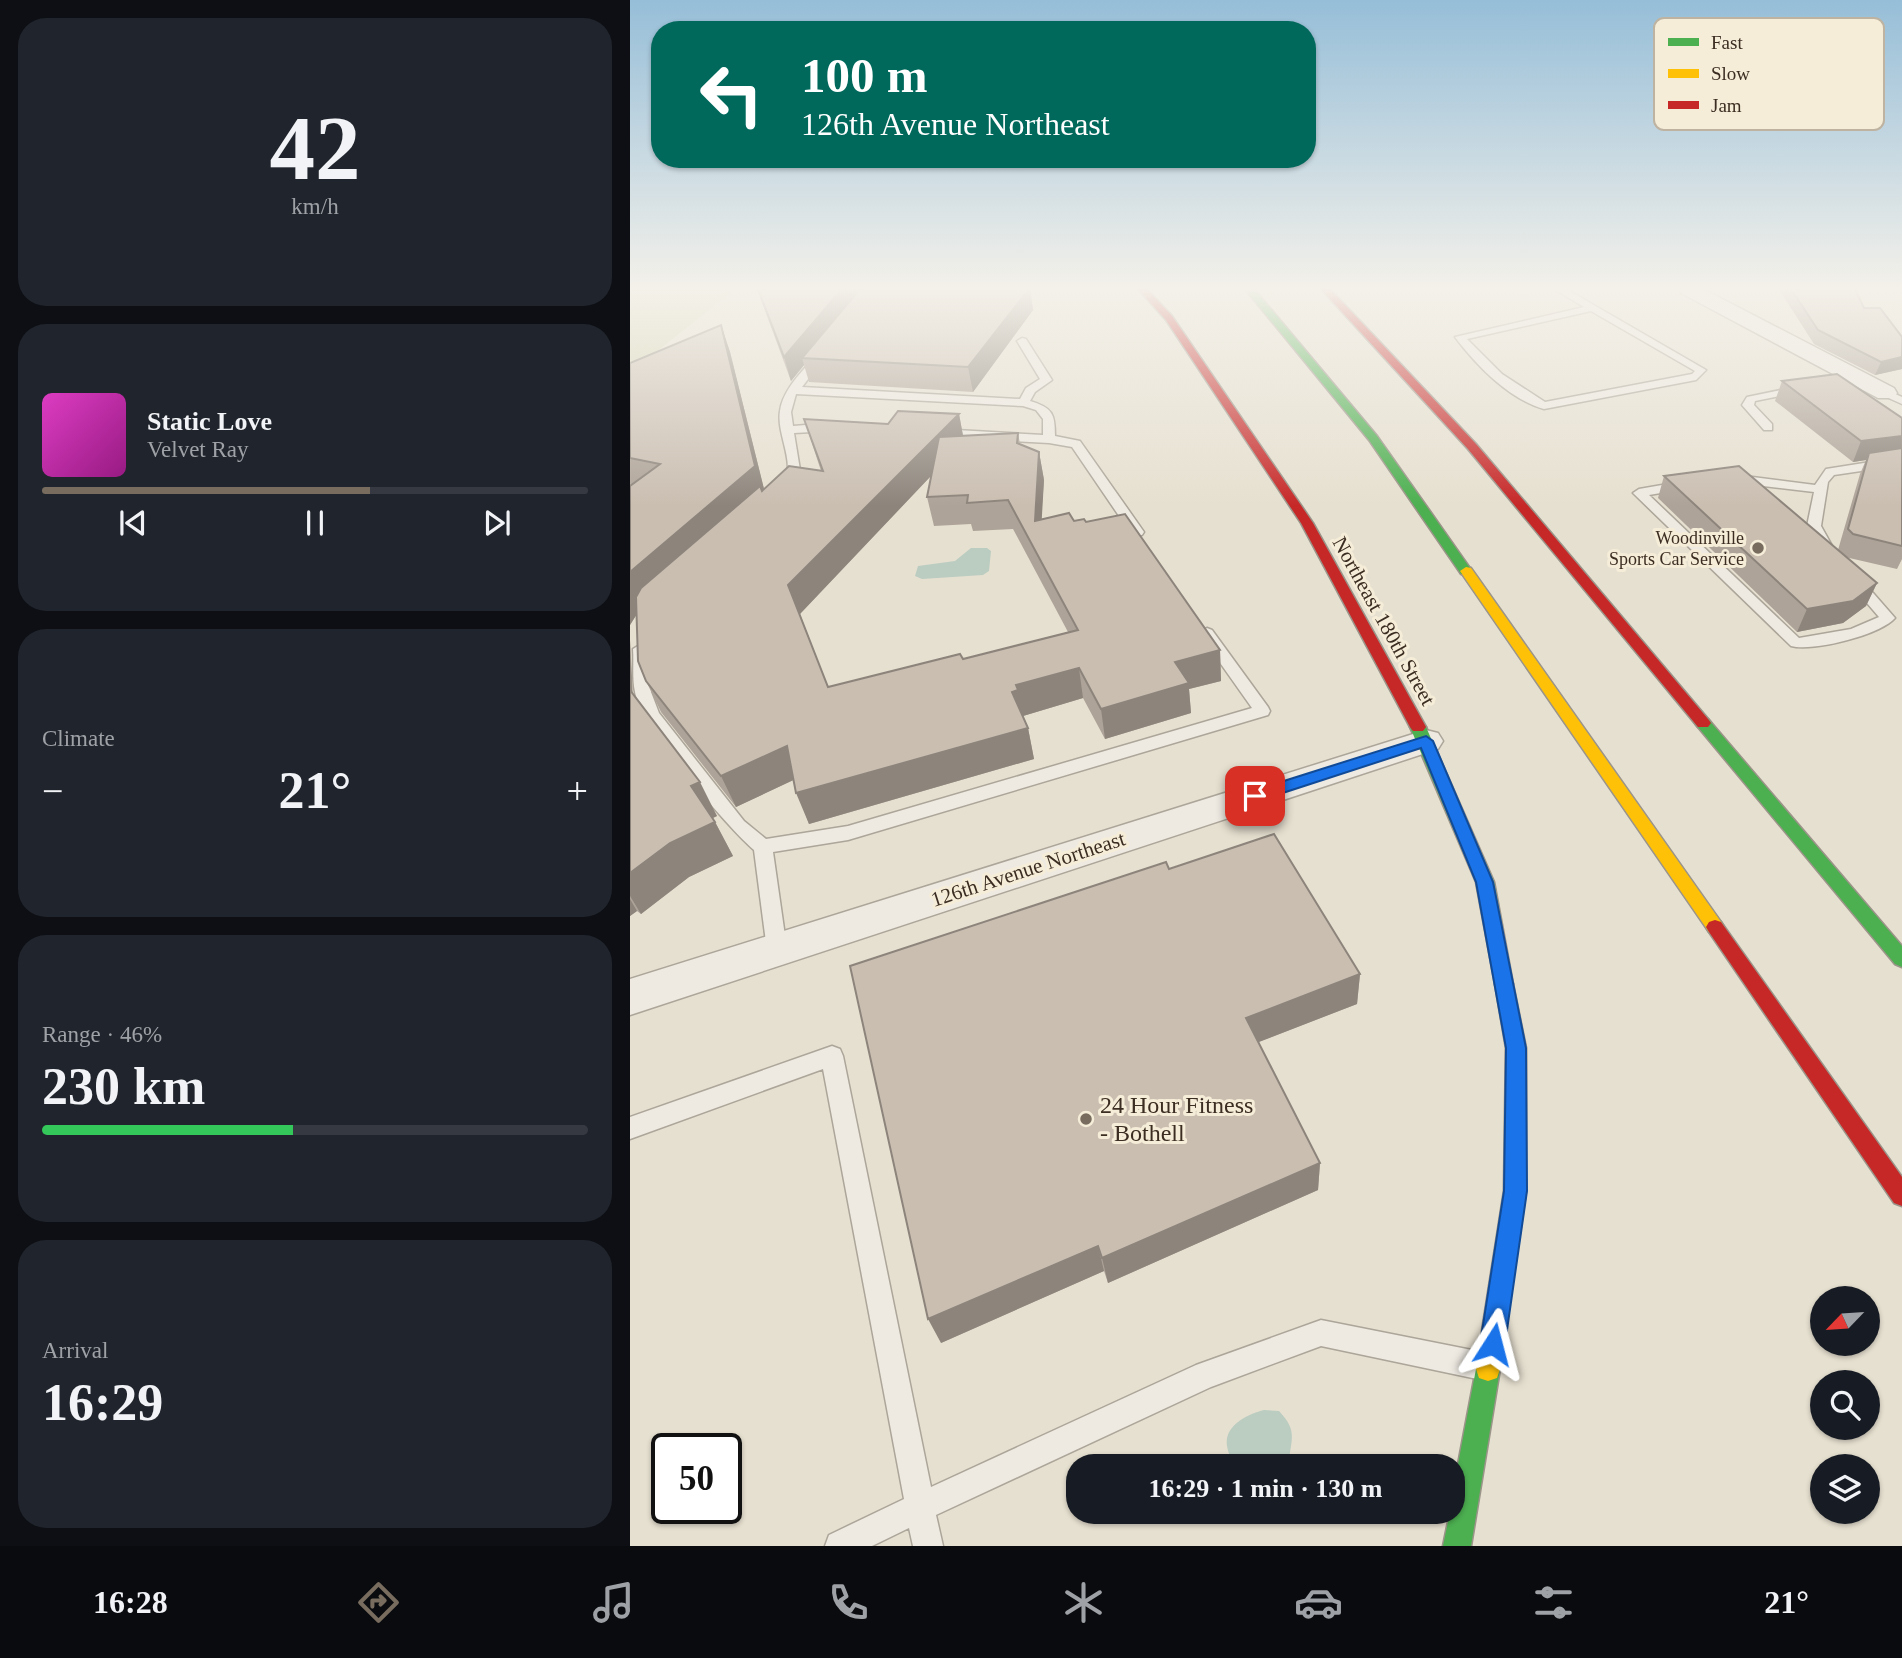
<!DOCTYPE html>
<meta charset="utf-8">
<style>
:root{--surface:#171b24;--page:#20242c;--text:#f1f3f6;--muted:#9ea1a6;--line:#363941;--accent:#776c5e}
body{margin:0;font-family:Georgia,serif;background:var(--page);color:var(--text);height:100vh;display:flex;flex-direction:column;font-size:26px;white-space:nowrap}
*{box-sizing:border-box;margin:0}
p{font-size:23px;color:var(--muted)}
.icon{flex:none;width:38px;height:38px;fill:none;stroke:currentColor;stroke-width:2;stroke-linecap:round;stroke-linejoin:round}
.map{position:relative;flex:1;overflow:hidden}
.side{display:flex;flex-direction:column;gap:18px;padding:18px;background:#0d0f14;width:630px}
.side>*{flex:none}
.banner{position:absolute;left:21px;top:21px;width:665px;height:147px;border-radius:28px;box-shadow:0 2px 5px #0004;background:#00695c;color:#fff;overflow:hidden}
.needle{width:46px;rotate:245deg}
.buttons{position:absolute;left:1180px;top:1286px;display:grid;gap:14px}
.buttons a{display:grid;place-items:center;width:70px;height:70px;border-radius:50%;background:var(--surface);box-shadow:0 2px 5px #0004;font-size:35px}
.speed{position:absolute;left:21px;top:1433px;display:flex;gap:14px;font-size:35px;font-weight:700;text-align:center}
.speed>*{display:grid;place-content:center;width:91px;height:91px;border-radius:50%;background:var(--surface);box-shadow:0 2px 5px #0004;line-height:1}
.speed .limit{border:4px solid #111;border-radius:10px;background:#fff;color:#111}
.pin{position:absolute;display:grid;place-items:center;width:60px;height:60px;color:#fff;margin:-30px;border-radius:14px;box-shadow:0 4px 10px #0006}
.me{position:absolute;width:77px;margin:-38px;rotate:9deg;stroke-linejoin:round;filter:drop-shadow(0 0 5px #0008)}
.turn{display:flex;align-items:center;gap:24px;height:147px;padding:0 35px;font-size:32px}
.turn .icon{width:91px;height:91px;stroke-width:2.5}
.turn b{display:block;font-size:49px;line-height:60px}
.big{font-size:52px;font-weight:700;line-height:1.1}
.side .widget{flex:1;display:flex;flex-direction:column;justify-content:center;gap:10px;min-width:0;padding:0 24px;border-radius:28px;background:var(--page)}
.side .dial{align-items:center;gap:0}
.dial b{font-size:91px;line-height:1}
.song{display:flex;align-items:center;gap:21px}
.cover{width:84px;height:84px;border-radius:10px;background:linear-gradient(135deg,hsl(310 70% 55%),hsl(310 70% 35%))}
.played{height:7px;border-radius:4px;background:linear-gradient(90deg,var(--accent) 60%,var(--line) 60%)}
.keys{display:flex;justify-content:space-around;direction:ltr}
.heat{display:flex;justify-content:space-between;align-items:center;font-size:38px;direction:ltr}
.charge{height:10px;border-radius:5px;background:linear-gradient(90deg,#34c759 46%,var(--line) 0)}
.trip{position:absolute;left:436px;top:1454px;width:399px;height:70px;border-radius:28px;background:var(--surface);box-shadow:0 2px 5px #0004;font-weight:700;line-height:70px;text-align:center}
.dock{display:flex;height:112px;justify-content:space-around;align-items:center;background:#090b0e;color:var(--muted)}
.dock .icon{width:49px;height:49px}
.dock .current{color:var(--accent)}
.dock b{font-size:32px;color:var(--text)}
main{display:flex;flex:1;min-height:0}
.map>svg:first-child{display:block}
.green{fill:#d5d6b3}
.water{fill:#bbccc1}
.lines{fill:none;stroke-linecap:round;stroke-linejoin:round}
.lane-casing{stroke:#aca599;stroke-width:3}
.street-casing{stroke:#aca599;stroke-width:3}
.fast-casing{stroke:#9b9489;stroke-width:3}
.slow-casing{stroke:#9b9489;stroke-width:3}
.jam-casing{stroke:#9b9489;stroke-width:3}
.lane{fill:#eeeae2;fill-rule:evenodd}
.street{fill:#eeeae2;fill-rule:evenodd}
.fast{fill:#4caf50;fill-rule:evenodd}
.slow{fill:#ffc107;fill-rule:evenodd}
.jam{fill:#c62828;fill-rule:evenodd}
.wall{fill:#aea398;fill-rule:evenodd}
.shaded-wall{fill:#8d857c}
.building{fill:#cabeb1;stroke:#8d857c;stroke-width:2}
.route{fill:#1a73e8;stroke:#114b97;stroke-width:2}
.poi-dot{fill:#776c5e;stroke:#f6edd8;stroke-width:2.5}
.labels{text-anchor:middle;stroke-width:6;stroke-linejoin:round;paint-order:stroke}
.far-poi-label{font-size:18px;fill:#3b2d21;stroke:#f6edd8;text-anchor:end}
.street-label{font-size:21px;fill:#3b2d21;stroke:#f6edd8}
.near-poi-label{font-size:24px;fill:#3b2d21;stroke:#f6edd8;text-anchor:start}
.key{fill:#f6edd8;stroke:#beb3a1;stroke-width:2}
.key-label{font-size:19px;fill:#3b2d21}
</style>
<main>
<section class="side">
<div class="widget dial"><b>42</b><p>km/h</p></div>
<div class="widget">
<div class="song"><i class="cover"></i><div><b>Static Love</b><p>Velvet Ray</p></div></div>
<div class="played"></div>
<div class="keys"><svg class="icon" aria-label="previous" viewBox="0 0 24 24"><path d="M18 5L8 12l10 7zM5 5v14"/></svg><svg class="icon" aria-label="pause" viewBox="0 0 24 24"><path d="M8 5v14M16 5v14"/></svg><svg class="icon" aria-label="next" viewBox="0 0 24 24"><path d="M6 5l10 7-10 7zM19 5v14"/></svg></div>
</div>
<div class="widget"><p>Climate</p>
<div class="heat"><a>−</a><b class="big">21°</b><a>+</a></div>
</div>
<div class="widget"><p>Range · 46%</p><b class="big">230 km</b><div class="charge"></div></div>
<div class="widget"><p>Arrival</p><b class="big">16:29</b></div>
</section>
<div class="map">
<svg width="1272" height="1546" viewBox="0 0 1272 1546">
<rect width="100%" height="100%" fill="#e6e0d0"/>
<path class="green" d="M0 289H105L0 373Z"/>
<path class="water" d="M341 548H357L361 551 359 571 353 575 292 579 285 576 288 566 325 561Z
M634 1410 649 1411C670 1433 659 1441 659 1466H605C602 1460 598 1453 597 1446 594 1425 618 1414 634 1410Z"/>
<g class="lines">
<defs>
<path id="lane" d="M924 289H936L1076 370 1066 380 914 409C879 399 846 365 825 337L954 307ZM961 311 1065 371 1062 374 915 402 872 374 837 339Z
M392 338 396 339 422 380 405 392 400 401C423 408 425 414 425 436L450 441 514 532 512 535H502L442 447 419 443 309 437 303 433 309 429 413 435V419L406 410 393 406 166 394 161 412 163 426 201 423 207 427 201 431 164 433 171 476 164 489 159 490 153 486C167 463 146 435 150 411 153 389 173 371 186 355L195 357 172 387 390 399 396 388 410 379 387 341Z
M1170 386 1174 387V391L1125 401 1124 405 1142 424V430H1134L1112 405 1117 397Z
M1256 390 1272 397V404L1252 395V391Z
M1272 457V465L1204 475 1198 482 1191 526 1206 553 1199 557 1194 556 1177 526 1184 492 1107 483 1101 479 1107 475 1185 485 1196 469Z
M1055 481 1061 485 1060 488 1019 495 1169 638 1221 629 1249 617 1218 581 1225 577 1230 578 1265 618C1250 635 1183 652 1161 646L1003 493 1009 489Z
M577 628 582 630 638 707 640 711 638 715 218 840 143 852 157 950 154 956 147 958 140 956 137 950 124 850C96 826 11 726 5 692 2 679 4 663 3 649L11 644 19 649 21 692 29 713 114 821 136 839 218 826 622 708 569 633Z
M202 1046 210 1049 213 1056 301 1487 566 1365 691 1320 852 1352 862 1356 866 1366 862 1376 852 1380 691 1346 581 1387 306 1515 313 1546H283L279 1528 242 1546H195L199 1535 274 1499 193 1069 0 1139V1117Z"/>
<path id="street" d="M1049 289H1073L1264 388 1267 393 1264 398H1248L1051 293Z
M796 730 808 733 813 741 808 749 0 1015V979Z"/>
<path id="fast" d="M615 289H624L747 436 842 571 841 574H831L739 440Z
M1073 718 1078 719 1272 946V967L1265 964 1068 727 1065 723Z
M788 722 796 727 864 882 883 984 881 990 874 992 867 990 865 984 846 882 780 727Z
M858 1357 867 1360 870 1369 841 1546H813L820 1512H822V1496L846 1369 849 1360Z"/>
<path id="slow" d="M836 567 841 568 1091 922 1094 927 1091 932 1085 934 1079 932 830 571Z
M874 976 881 978 883 984 896 1048V1191L870 1369 867 1378 858 1381 849 1378 846 1369 874 1191 876 1048 865 984 867 978Z"/>
<path id="jam" d="M508 289H517L542 316 683 523 796 727 793 731H783L780 727 671 523 536 320Z
M691 289H700L846 444 1078 719 1081 723 1078 727H1068L838 449Z
M1085 920 1091 922 1272 1177V1206L1264 1203 1079 932 1076 927 1079 922Z"/>
</defs>
<use href="#lane" class="lane-casing"/>
<use href="#street" class="street-casing"/>
<use href="#fast" class="fast-casing"/>
<use href="#slow" class="slow-casing"/>
<use href="#jam" class="jam-casing"/>
<use href="#lane" class="lane"/>
<use href="#street" class="street"/>
<use href="#fast" class="fast"/>
<use href="#slow" class="slow"/>
<use href="#jam" class="jam"/>
</g>
<path class="wall" d="M127 289H400L403 310 343 392 179 382 174 365 161 381Z
M1150 289H1225L1234 308 1272 337V369L1245 375 1184 344 1150 291Z
M91 325 100 352 134 489 191 471 174 419 258 424 329 414 333 436 388 433 390 444 409 452 414 480 411 519 456 522 590 650 591 681 559 689 561 713 475 739 453 698 393 716 398 728 404 759 179 824 163 780 106 807 31 712 16 681 7 614 0 625V363ZM302 475 297 497 304 526 341 524 343 531 383 529 438 632 333 659 198 687 170 614Z
M1152 381 1272 418V559L1267 569 1215 557 1247 583 1236 606 1213 623 1167 632 1028 498 1034 476 1208 550 1230 474 1236 460 1223 462 1145 401Z
M0 640 3 695 87 816 83 818 103 856 59 877 11 914 7 911 0 916Z
M539 869 730 974 727 1004 628 1042 690 1163 688 1190 478 1283 474 1271 311 1343Z"/>
<path class="shaded-wall" d="M212 289H237L172 358 174 365 161 381 154 357Z
M399 289H400L403 310 343 392 338 367Z
M91 325 100 352 136 497 10 609 0 625V572Z
M1272 357V369L1245 375 1251 362Z
M329 414 334 441 169 615 158 585Z
M1272 436V455L1239 453 1236 460 1223 462 1231 441Z
M409 452 414 480 410 550 405 521Z
M1247 583 1236 606 1213 623 1167 632 1177 609Z
M0 640 2 692 11 715 0 695Z
M590 650 591 681 559 689 561 713 475 739 471 709 545 662Z
M449 668 453 698 393 716 394 720 382 692 386 685Z
M398 728 404 759 179 824 166 793Z
M157 746 170 777 106 807 91 776Z
M70 782 87 816 78 820 61 786Z
M85 822 103 856 59 877 11 914 0 896V873L40 843Z
M0 899 7 911 0 916Z
M730 974 727 1004 616 1047V1018Z
M690 1163 688 1190 478 1283 472 1258Z
M468 1246 474 1271 311 1343 298 1319Z"/>
<path class="building" d="M128 289H212L154 357Z
M230 289H399L338 367 172 358Z
M1161 289H1225L1234 308H1250L1272 337V357L1251 362 1188 330Z
M91 325 125 466 0 572V486L30 464 0 458V363Z
M1207 374 1272 418V436L1231 441 1152 381Z
M268 411 329 414 158 585 198 687 330 654 333 659 448 630 378 500 337 503 338 495 297 497 309 437 388 433 387 443 409 452 405 521 439 513 444 521 454 519 456 522 495 514 590 650 545 662 559 683 471 709 449 668 386 685 388 690 382 692 398 728 166 793 157 746 91 776 16 681 8 661 6 597 11 588 130 486 132 491 159 466 193 471 174 419 258 424Z
M1272 448V546L1223 534 1218 529 1239 453Z
M1109 466 1247 583 1223 601 1177 609 1034 476Z
M0 690 70 782 61 786 85 822 40 843 0 873Z
M644 834 730 974 616 1018 690 1163 472 1258 468 1246 298 1319 220 966 536 862 539 869Z"/>
<linearGradient id="sky" x2="0" y2="1"><stop stop-color="#96bed8"/><stop offset="0.57" stop-color="#f4f1ea"/><stop offset="1" stop-color="#f4f1ea" stop-opacity="0"/></linearGradient>
<rect width="1272" height="506" fill="url(#sky)"/>
<path class="route" d="M796 736 803 741 863 882 896 1048 897 1191 875 1344 871 1353 863 1356 854 1353 850 1344 874 1191 876 1048 846 882 791 748 625 802 617 796 619 792Z"/>
<g class="poi-dot">
<circle cx="1128" cy="548" r="7"/>
<circle cx="456" cy="1119" r="7"/>
</g>
<g class="labels">
<g class="far-poi-label">
<text x="1114" y="544">Woodinville<tspan x="1114" dy="21">Sports Car Service</tspan></text>
</g>
<g class="street-label">
<text transform="translate(754 621) rotate(61)" y="7">Northeast 180th Street</text>
<text transform="translate(398 869) rotate(-18)" y="7">126th Avenue Northeast</text>
</g>
<g class="near-poi-label">
<text x="470" y="1113">24 Hour Fitness<tspan x="470" dy="28">- Bothell</tspan></text>
</g>
</g>
<rect x="1024" y="18" width="230" height="112" rx="10" class="key"/>
<rect x="1038" y="38" width="31" height="8" fill="#4caf50"/>
<rect x="1038" y="69" width="31" height="9" fill="#ffc107"/>
<rect x="1038" y="101" width="31" height="8" fill="#c62828"/>
<g class="key-label">
<text x="1081" y="49">Fast</text>
<text x="1081" y="80">Slow</text>
<text x="1081" y="112">Jam</text>
</g>
</svg>
<div class="buttons">
<a><svg class="needle" viewBox="-14 -14 28 28"><path d="M0-13l5 13h-10z" fill="#e53935"/><path d="M0 13l5-13h-10z" fill="#9ea1a6"/></svg></a>
<a><svg class="icon" aria-label="search" viewBox="0 0 24 24"><circle cx="10" cy="10" r="6"/><path d="M15 15l6 6"/></svg></a>
<a><svg class="icon" aria-label="layers" viewBox="0 0 24 24"><path d="M12 4l9 5-9 5-9-5zM3 14l9 5 9-5"/></svg></a>
</div>
<div class="speed"><div class="limit">50</div></div>
<div class="pin" style="left:625px;top:796px;background:#d93025"><svg class="icon" aria-label="arrive" viewBox="0 0 24 24"><path d="M6 21V4h12l-3 4 3 4H6"/></svg></div>
<svg class="me" style="left:863px;top:1344px" viewBox="-20 -20 40 40"><path d="M0-17L14 15 0 8-14 15z" fill="#1a73e8" stroke="#fff" stroke-width="4"/></svg>
<div class="trip">16:29 · 1 min · 130 m</div>
<div class="banner">
<div class="turn"><svg class="icon" aria-label="left" viewBox="0 0 24 24"><path d="M17 20v-9H6M10 6l-5 5 5 5"/></svg><div><b>100 m</b>126th Avenue Northeast</div></div>
</div>
</div>
</main>
<nav class="dock">
<b>16:28</b>
<svg class="icon current" aria-label="directions" viewBox="0 0 24 24"><path d="M12 3l9 9-9 9-9-9zM9 14v-3h6M13 9l2 2-2 2"/></svg>
<svg class="icon" aria-label="music" viewBox="0 0 24 24"><path d="M9 18V5l10-2v13"/><circle cx="6" cy="18" r="3"/><circle cx="16" cy="16" r="3"/></svg>
<svg class="icon" aria-label="phone" viewBox="0 0 24 24"><path d="M5 4h4l2 5-3 2q2 4 5 5l2-3 5 2v4C11 20 4 13 5 4z"/></svg>
<svg class="icon" aria-label="climate" viewBox="0 0 24 24"><path d="M12 3v18M4 7l16 10M4 17L20 7"/></svg>
<svg class="icon" aria-label="car" viewBox="0 0 24 24"><path d="M5 17H2v-5l4-1 3-4h7l3 4 3 1v5h-3M9 17h6M6 11h13"/><circle cx="7" cy="17" r="2"/><circle cx="17" cy="17" r="2"/></svg>
<svg class="icon" aria-label="filters" viewBox="0 0 24 24"><path d="M4 7h16M4 17h16"/><circle cx="9" cy="7" r="2"/><circle cx="15" cy="17" r="2"/></svg>
<b>21°</b>
</nav>
